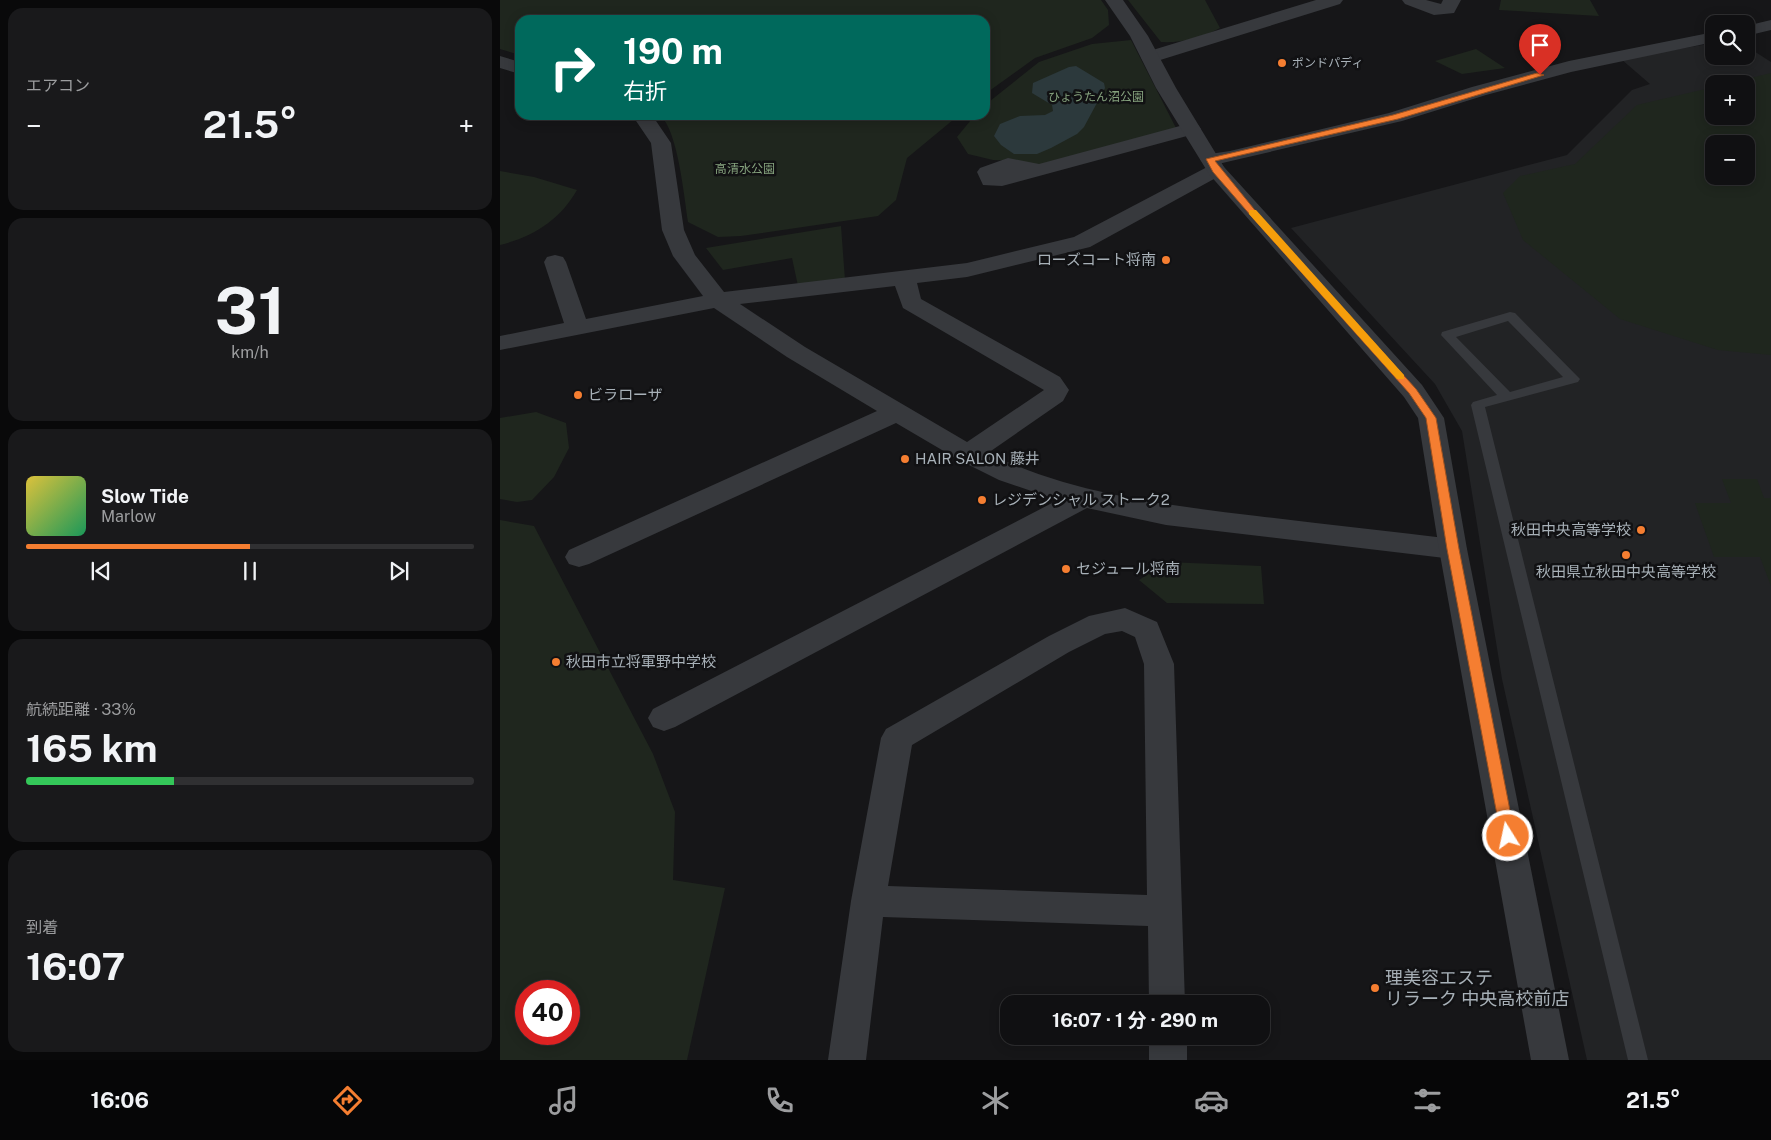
<!DOCTYPE html>
<html lang="ja">
<meta charset="utf-8">
<style>
:root{--surface:#101012;--page:#19191b;--text:#f1f3f6;--muted:#9c9d9f;--line:#303032;--accent:#f57e31}
body{margin:0;font-family:"Public Sans","Noto Sans JP",sans-serif;background:var(--page);color:var(--text);height:100vh;display:flex;flex-direction:column;font-size:19px;white-space:nowrap}
*{box-sizing:border-box;margin:0}
p{font-size:16px;color:var(--muted)}
.icon{flex:none;width:28px;height:28px;fill:none;stroke:currentColor;stroke-width:2;stroke-linecap:round;stroke-linejoin:round}
.map{position:relative;flex:1;overflow:hidden}
.side{display:flex;flex-direction:column;gap:8px;padding:8px;background:#09090a;width:500px}
.side>*{flex:none}
.guide{position:absolute;left:15px;top:15px;width:475px;height:105px;border-radius:15px;box-shadow:0 2px 12px #0003,0 0 0 1px var(--line);background:#00695c;color:#fff;overflow:hidden}
.buttons{position:absolute;left:1205px;top:15px;display:grid;gap:10px}
.buttons a{display:grid;place-items:center;width:50px;height:50px;border-radius:10px;background:var(--surface);box-shadow:0 2px 12px #0003,0 0 0 1px var(--line);font-size:25px}
.speed{position:absolute;left:15px;top:980px;display:flex;gap:10px;font-size:25px;font-weight:700;text-align:center}
.speed>*{display:grid;place-content:center;width:65px;height:65px;border-radius:50%;background:var(--surface);box-shadow:0 2px 12px #0003,0 0 0 1px var(--line);line-height:1}
.speed .limit{border:8px solid #d22;background:#fff;color:#111}
.pin{position:absolute;display:grid;place-items:center;width:42px;height:42px;color:#fff;margin:-51px -21px;border-radius:50% 50% 50% 0;rotate:-45deg;box-shadow:0 0 5px #0007}
.pin .icon{rotate:45deg}
.me{position:absolute;width:55px;margin:-28px;rotate:350deg;stroke-linejoin:round;filter:drop-shadow(0 0 4px #0008)}
.turn{display:flex;align-items:center;gap:18px;height:105px;padding:0 25px;font-size:22px}
.turn .icon{width:65px;height:65px;stroke-width:2.5}
.turn b{display:block;font-size:35px;line-height:42px}
.big{font-size:38px;font-weight:700;line-height:1.1}
.side .card{flex:1;display:flex;flex-direction:column;justify-content:center;gap:8px;min-width:0;padding:0 18px;border-radius:15px;background:var(--page)}
.side .dial{align-items:center;gap:0}
.dial b{font-size:65px;line-height:1}
.song{display:flex;align-items:center;gap:15px}
.cover{width:60px;height:60px;border-radius:8px;background:linear-gradient(135deg,hsl(50 70% 55%),hsl(150 70% 35%))}
.played{height:5px;border-radius:2px;background:linear-gradient(90deg,var(--accent) 50%,var(--line) 50%)}
.keys{display:flex;justify-content:space-around;direction:ltr}
.heat{display:flex;justify-content:space-between;align-items:center;font-size:28px;direction:ltr}
.charge{height:8px;border-radius:4px;background:linear-gradient(90deg,#34c759 33%,var(--line) 0)}
.trip{position:absolute;left:500px;top:995px;width:270px;height:50px;border-radius:15px;background:var(--surface);box-shadow:0 2px 12px #0003,0 0 0 1px var(--line);font-weight:700;line-height:50px;text-align:center}
.dock{display:flex;height:80px;justify-content:space-around;align-items:center;background:#060607;color:var(--muted)}
.dock .icon{width:35px;height:35px}
.dock .on{color:var(--accent)}
.dock b{font-size:22px;color:var(--text)}
main{display:flex;flex:1;min-height:0}
.map>svg:first-child{display:block}
.built{fill:#222325;fill-rule:evenodd}
.green{fill:#1f261e;fill-rule:evenodd}
.water{fill:#2c393c}
.lines{fill:none;stroke-linecap:round;stroke-linejoin:round}
.service{fill:#37393d;fill-rule:evenodd}
.minor{fill:#37393d;fill-rule:evenodd}
.tertiary{fill:#37393d;fill-rule:evenodd}
.route{fill:#f57e31;stroke:#9f5220}
.slow{fill:#f59e0b}
.poi-dot{fill:#f57e31;stroke:#111113;stroke-width:2}
.labels{text-anchor:middle;stroke-width:5;stroke-linejoin:round;paint-order:stroke}
.far-poi-label{font-size:12px;fill:#a8b1b8;stroke:#111113;text-anchor:start}
.far-park-label{font-size:12px;fill:#86a37e;stroke:#111113}
.poi-label{font-size:15px;fill:#a8b1b8;stroke:#111113;text-anchor:start}
.near-poi-label{font-size:18px;fill:#a8b1b8;stroke:#111113;text-anchor:start}
</style>
<main>
<section class="side">
<div class="card"><p>エアコン</p>
<div class="heat"><a>−</a><b class="big">21.5°</b><a>+</a></div>
</div>
<div class="card dial"><b>31</b><p>km/h</p></div>
<div class="card">
<div class="song"><i class="cover"></i><div><b>Slow Tide</b><p>Marlow</p></div></div>
<div class="played"></div>
<div class="keys"><svg class="icon" aria-label="previous" viewBox="0 0 24 24"><path d="M18 5L8 12l10 7zM5 5v14"/></svg><svg class="icon" aria-label="pause" viewBox="0 0 24 24"><path d="M8 5v14M16 5v14"/></svg><svg class="icon" aria-label="next" viewBox="0 0 24 24"><path d="M6 5l10 7-10 7zM19 5v14"/></svg></div>
</div>
<div class="card"><p>航続距離 · 33%</p><b class="big">165 km</b><div class="charge"></div></div>
<div class="card"><p>到着</p><b class="big">16:07</b></div>
</section>
<div class="map">
<svg width="1271" height="1060" viewBox="0 0 1271 1060">
<rect width="100%" height="100%" fill="#161618"/>
<path class="built" d="M1214 43V56H1246V46L1271 62V1060H1087L1002 679 962 431 935 384 791 228 1067 155 1132 90 1150 84 1121 59ZM1214 84H1246V116H1214ZM1214 144H1246V176H1214Z"/>
<path class="green" d="M0 0H601L608 10 609 25 592 38 535 58 485 94V20H20V55L0 49Z
M628 0H705L720 28C701 38 682 43 661 42Z
M1001 0H1090L1099 16 999 10Z
M631 40 676 128 544 166 516 161 493 160 468 154 457 137 475 115H485V105L539 62 592 44Z
M976 49 1005 68 962 74 935 61Z
M1271 73V355L1218 350 1120 319 1023 240 1003 193 1020 176 1075 164 1137 105 1214 87V116H1246V84H1226ZM1214 144H1246V176H1214Z
M160 115H459L407 158 396 200 378 216 241 236 218 237 188 222C184 196 178 131 160 115Z
M0 171 34 177 77 190C60 220 33 237 0 245Z
M341 226 345 280 298 286 292 258 223 270 206 248Z
M36 412 66 423 69 448 54 477 32 500 17 502 0 499V418Z
M1222 479H1257L1264 498H1271V586L1260 557H1214L1195 503H1231Z
M0 520 34 526 153 754 175 812 173 880 225 888 187 1060H0ZM26 991H69V1034H26Z
M667 562 761 566 764 604 667 603 639 580Z"/>
<path class="water" d="M576 66 604 83 605 88 584 127 577 134 551 148 537 154H514L501 145 494 136 500 124 520 116 545 115 553 111 552 105 532 93 533 83 569 67Z"/>
<g class="lines">
<path class="service" d="M1010 312 1015 313 1080 379 1078 382 985 407 1148 1060H1128L971 405 973 402 997 395 941 335 942 332ZM1008 321 1063 377 1010 392 956 337Z"/>
<path class="minor" d="M816 0H843L840 4 657 61H643L641 57 643 53Z
M902 0H926L941 4 943 0H961L954 13 934 15 905 4Z
M1271 20V30L1246 36V26Z
M1214 32V42L1071 72 986 95 902 121 718 164 723 166 726 170 723 174 590 247 467 277 417 283 421 299 560 377 569 390 563 401 488 453C571 494 665 505 757 516 822 524 888 531 953 539L963 542 967 549 963 556 953 559 666 525 587 508 175 727 164 731 153 727 148 718 153 709 558 500 499 480 459 460 396 423 89 564 79 567 69 564 65 557 69 550 377 411 287 357 214 308 0 350V336L64 323 44 262 47 257 55 255 63 257 66 262 86 319 203 296 173 256 162 230 151 143 132 115H152L171 143 184 230 195 255 224 292 467 263 574 237 711 165 703 163 700 159 703 155 730 151 889 113 972 87 1069 61ZM395 286 403 308 544 390 467 442 305 347 240 304Z
M0 56 20 62V74L0 68Z
M691 123 698 125 701 129 698 133 502 186 483 185 477 172 480 168 508 158 539 164Z
M625 608 657 622 674 664 685 1004H649L648 926 383 917 366 1060H328L351 901 381 738 386 729 549 636 589 616ZM622 631 635 637 644 664 647 895 388 886 412 745 569 652 605 634Z
M649 1036H687V1060H649Z"/>
<path class="tertiary" d="M605 0H623L648 36 676 88 724 167 922 385 944 418 967 549 1069 1060H1031L939 549 918 418 904 397 709 174 656 88 630 36Z"/>
</g>
<path class="route" d="M1037 73 1044 75 898 119 715 161 758 214 916 389 936 418 959 549 1015 836 1013 840 1008 842 1003 840 1001 836 947 549 926 418 909 393 752 217 713 172 706 159 893 115Z"/>
<path class="slow" d="M749 210H756L904 375V379H897L749 214Z"/>
<g class="poi-dot">
<circle cx="782" cy="63" r="5"/>
<circle cx="666" cy="260" r="5"/>
<circle cx="78" cy="395" r="5"/>
<circle cx="405" cy="459" r="5"/>
<circle cx="482" cy="500" r="5"/>
<circle cx="1141" cy="530" r="5"/>
<circle cx="1126" cy="555" r="5"/>
<circle cx="566" cy="569" r="5"/>
<circle cx="56" cy="662" r="5"/>
<circle cx="875" cy="988" r="5"/>
</g>
<g class="labels">
<g class="far-poi-label">
<text x="792" y="67">ポンドパディ</text>
</g>
<g class="far-park-label">
<text x="596" y="101">ひょうたん沼公園</text>
<text x="245" y="173">高清水公園</text>
</g>
<g class="poi-label">
<text x="656" y="265" text-anchor="end">ローズコート将南</text>
<text x="88" y="400">ビラローザ</text>
<text x="415" y="464">HAIR SALON 藤井</text>
<text x="492" y="505">レジデンシャル ストーク2</text>
<text x="1131" y="535" text-anchor="end">秋田中央高等学校</text>
<text x="576" y="574">セジュール将南</text>
<text x="1126" y="577" text-anchor="middle">秋田県立秋田中央高等学校</text>
<text x="66" y="667">秋田市立将軍野中学校</text>
</g>
<g class="near-poi-label">
<text x="885" y="984">理美容エステ<tspan x="885" dy="21">リラーク 中央高校前店</tspan></text>
</g>
</g>
</svg>
<div class="buttons">
<a><svg class="icon" aria-label="search" viewBox="0 0 24 24"><circle cx="10" cy="10" r="6"/><path d="M15 15l6 6"/></svg></a>
<a>+</a>
<a>−</a>
</div>
<div class="speed"><div class="limit">40</div></div>
<div class="pin" style="left:1040px;top:75px;background:#d93025"><svg class="icon" aria-label="arrive" viewBox="0 0 24 24"><path d="M6 21V4h12l-3 4 3 4H6"/></svg></div>
<svg class="me" style="left:1008px;top:836px" viewBox="-20 -20 40 40"><circle r="17" fill="#f57e31" stroke="#fff" stroke-width="3"/><path d="M0-11L8 9 0 5-8 9z" fill="#fff"/></svg>
<div class="trip">16:07 · 1 分 · 290 m</div>
<div class="guide">
<div class="turn"><svg class="icon" aria-label="right" viewBox="0 0 24 24"><path d="M7 20v-9h11M14 6l5 5-5 5"/></svg><div><b>190 m</b>右折</div></div>
</div>
</div>
</main>
<nav class="dock">
<b>16:06</b>
<svg class="icon on" aria-label="directions" viewBox="0 0 24 24"><path d="M12 3l9 9-9 9-9-9zM9 14v-3h6M13 9l2 2-2 2"/></svg>
<svg class="icon" aria-label="music" viewBox="0 0 24 24"><path d="M9 18V5l10-2v13"/><circle cx="6" cy="18" r="3"/><circle cx="16" cy="16" r="3"/></svg>
<svg class="icon" aria-label="phone" viewBox="0 0 24 24"><path d="M5 4h4l2 5-3 2q2 4 5 5l2-3 5 2v4C11 20 4 13 5 4z"/></svg>
<svg class="icon" aria-label="climate" viewBox="0 0 24 24"><path d="M12 3v18M4 7l16 10M4 17L20 7"/></svg>
<svg class="icon" aria-label="car" viewBox="0 0 24 24"><path d="M5 17H2v-5l4-1 3-4h7l3 4 3 1v5h-3M9 17h6M6 11h13"/><circle cx="7" cy="17" r="2"/><circle cx="17" cy="17" r="2"/></svg>
<svg class="icon" aria-label="filters" viewBox="0 0 24 24"><path d="M4 7h16M4 17h16"/><circle cx="9" cy="7" r="2"/><circle cx="15" cy="17" r="2"/></svg>
<b>21.5°</b>
</nav>
